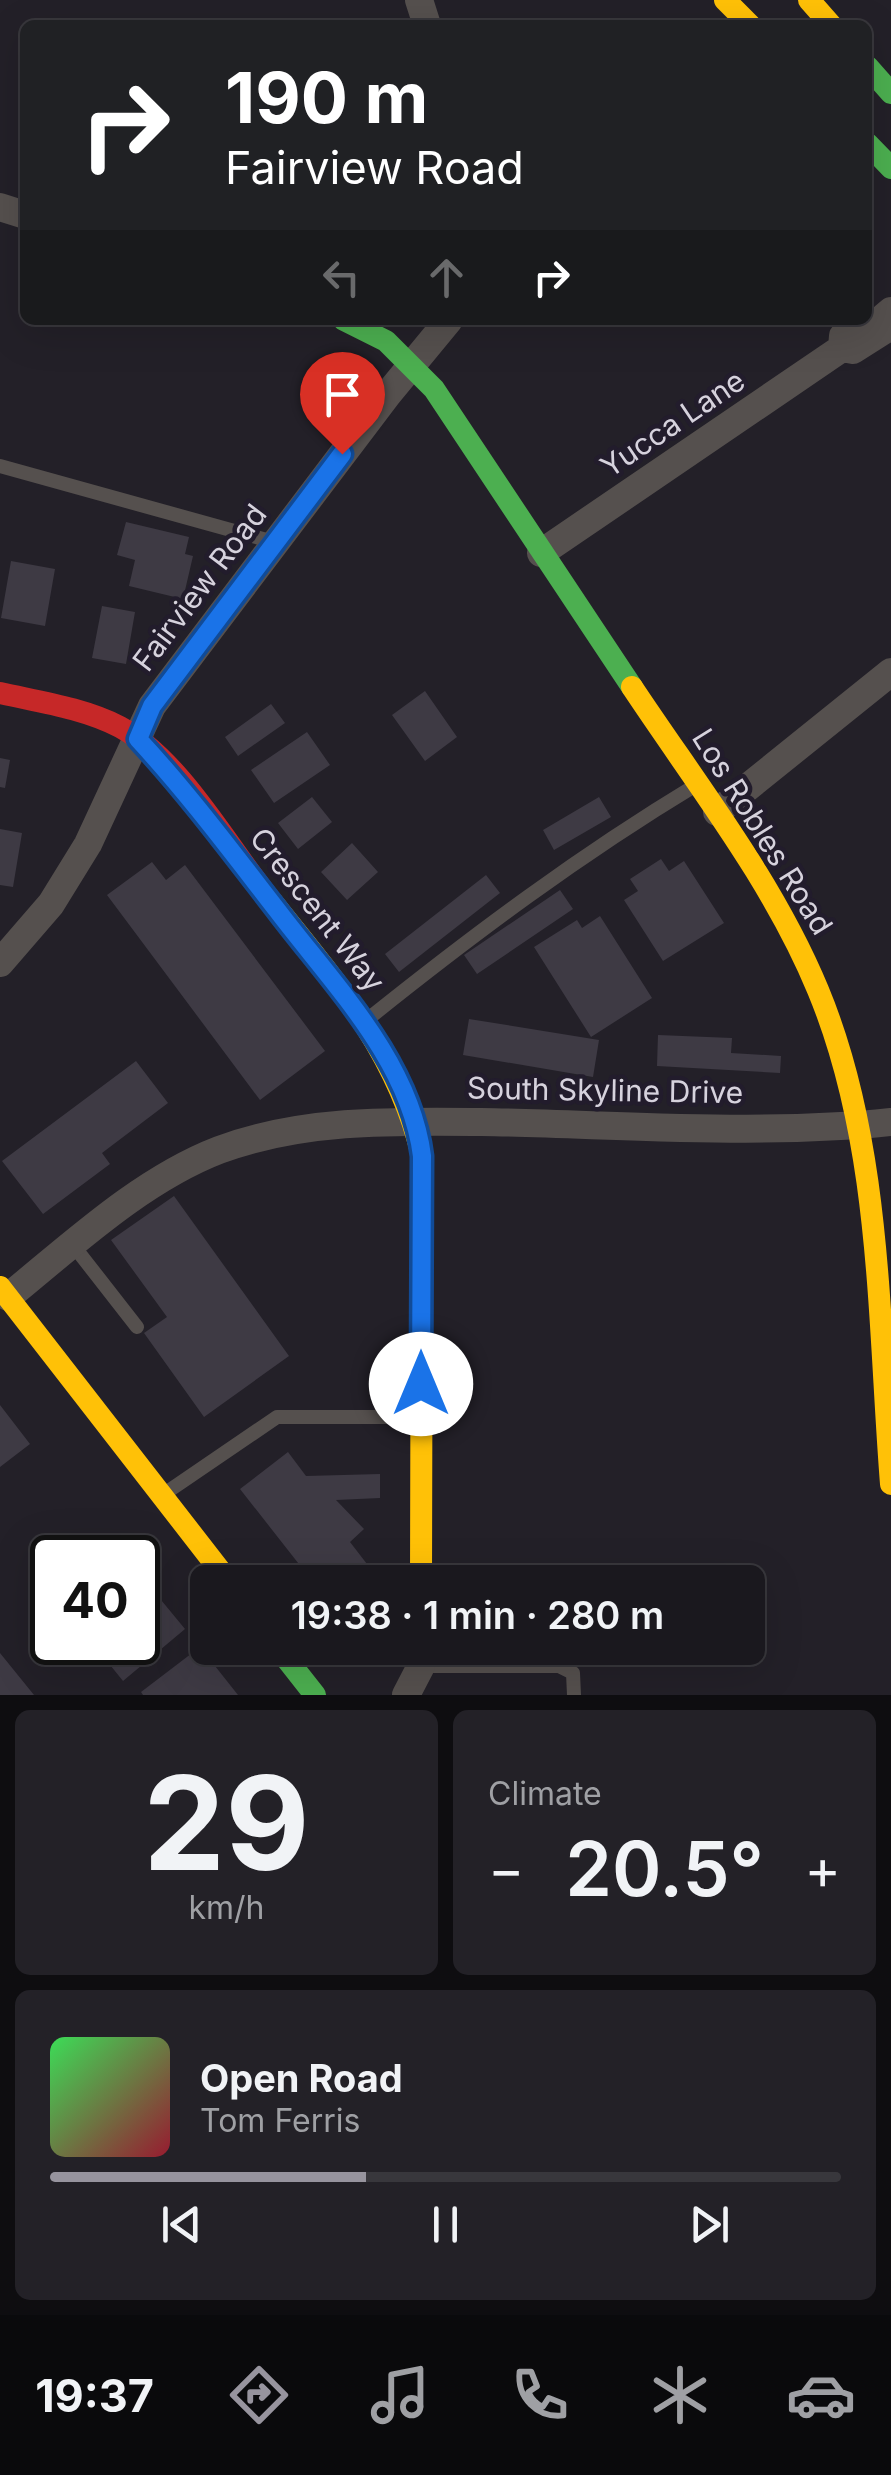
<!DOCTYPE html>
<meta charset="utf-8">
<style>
:root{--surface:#1a181e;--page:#232127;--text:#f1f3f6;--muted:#9fa0a4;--line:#38373c;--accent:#97949e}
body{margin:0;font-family:Inter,sans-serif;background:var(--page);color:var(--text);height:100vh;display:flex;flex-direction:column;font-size:38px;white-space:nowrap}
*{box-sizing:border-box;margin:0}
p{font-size:32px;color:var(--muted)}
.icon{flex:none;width:55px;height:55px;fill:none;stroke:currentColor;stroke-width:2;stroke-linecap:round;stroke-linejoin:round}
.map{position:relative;height:1695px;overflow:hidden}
.side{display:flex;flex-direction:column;gap:15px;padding:15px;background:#0e0d10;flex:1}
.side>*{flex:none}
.hud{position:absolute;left:20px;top:20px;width:852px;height:305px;border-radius:15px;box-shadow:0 10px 40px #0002,0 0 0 2px var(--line);background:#202124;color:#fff;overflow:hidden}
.speed{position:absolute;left:30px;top:1535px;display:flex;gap:20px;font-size:50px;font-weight:700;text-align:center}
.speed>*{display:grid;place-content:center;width:130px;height:130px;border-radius:50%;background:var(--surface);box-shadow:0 10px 40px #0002,0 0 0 2px var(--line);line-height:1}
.speed .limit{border:5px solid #111;border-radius:15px;background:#fff;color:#111}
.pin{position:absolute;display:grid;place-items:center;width:85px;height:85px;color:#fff;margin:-102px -42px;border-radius:50% 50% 50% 0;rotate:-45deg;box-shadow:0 0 10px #0007}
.pin .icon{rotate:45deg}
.me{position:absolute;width:110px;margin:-55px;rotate:0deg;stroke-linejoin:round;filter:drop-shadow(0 0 8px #0008)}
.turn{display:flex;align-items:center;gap:35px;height:210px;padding:0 40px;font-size:45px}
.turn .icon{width:130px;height:130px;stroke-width:2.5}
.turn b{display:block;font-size:70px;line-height:85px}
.lanes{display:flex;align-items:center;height:95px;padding:0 40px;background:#0003;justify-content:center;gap:50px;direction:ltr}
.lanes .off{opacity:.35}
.big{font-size:75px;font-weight:600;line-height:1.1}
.side .card{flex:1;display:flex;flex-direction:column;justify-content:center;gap:15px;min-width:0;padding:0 35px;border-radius:15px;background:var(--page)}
.side .dial{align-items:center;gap:0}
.dial b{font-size:130px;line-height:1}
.song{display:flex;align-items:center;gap:30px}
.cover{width:120px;height:120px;border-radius:15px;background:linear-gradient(135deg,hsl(130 70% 55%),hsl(350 70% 35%))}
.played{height:10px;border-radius:5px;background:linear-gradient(90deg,var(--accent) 40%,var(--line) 40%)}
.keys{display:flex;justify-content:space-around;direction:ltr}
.heat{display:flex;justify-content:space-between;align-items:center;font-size:55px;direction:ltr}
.side .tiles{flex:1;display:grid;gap:15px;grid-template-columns:1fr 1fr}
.card:last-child{grid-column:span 2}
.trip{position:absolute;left:190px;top:1565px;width:575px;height:100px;border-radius:15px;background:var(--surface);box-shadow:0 10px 40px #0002,0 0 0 2px var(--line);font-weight:600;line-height:100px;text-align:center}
.tab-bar{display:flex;height:160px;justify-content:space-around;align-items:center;background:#0a0a0c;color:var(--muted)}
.tab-bar .icon{width:70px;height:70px}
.tab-bar .selected{color:var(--accent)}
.tab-bar b{font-size:45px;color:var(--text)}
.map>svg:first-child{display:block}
.building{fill:#3e3a44}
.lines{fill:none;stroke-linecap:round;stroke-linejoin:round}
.lane{stroke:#55504e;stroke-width:14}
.street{stroke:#55504e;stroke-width:28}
.fast{stroke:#4caf50;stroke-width:22}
.slow{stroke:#ffc107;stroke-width:22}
.jam{stroke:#c62828;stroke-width:22}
.route-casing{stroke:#114b97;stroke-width:25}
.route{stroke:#1a73e8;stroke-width:18}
.labels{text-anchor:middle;stroke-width:9;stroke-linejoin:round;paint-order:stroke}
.street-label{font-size:30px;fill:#d6d2dd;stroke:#221c2c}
</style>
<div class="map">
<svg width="891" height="1695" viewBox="0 0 891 1695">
<rect width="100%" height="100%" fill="#232028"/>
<path class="building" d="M126 522 189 537 185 554 193 556 183 599 129 586 135 560 117 555Z
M11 561 55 569 45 626 1 618Z
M102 606 135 612 126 664 92 658Z
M425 691 457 737 425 761 392 715Z
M271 704 285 723 238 756 225 737Z
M307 732 330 765 274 803 251 770Z
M0 758 10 760 5 788 0 787Z
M312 797 332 822 298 849 278 823Z
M599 797 611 817 554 850 543 830Z
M0 829 22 833 13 887 0 885Z
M352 843 378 872 347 900 321 872Z
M661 859 669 871 684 861 724 923 663 961 624 900 638 891 630 879Z
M152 862 166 880 185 865 325 1051 260 1100 107 895Z
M486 875 500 893 399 972 385 954Z
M560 890 573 909 477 974 464 955Z
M600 916 652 998 591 1037 534 947 577 920 582 928Z
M469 1019 599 1040 593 1077 463 1055Z
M658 1035 732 1038 731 1053 781 1056 780 1073 657 1066Z
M136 1061 168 1103 102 1153 110 1164 43 1214 2 1161Z
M174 1196 289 1356 204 1417 144 1333 167 1317 111 1240Z
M0 1405 30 1444 0 1467Z
M288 1452 306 1476 380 1474V1498L336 1500 364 1529 350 1542 367 1564 348 1578 352 1582H313L240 1489Z
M138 1572 185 1629 123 1681 94 1645 71 1663 54 1642H138Z
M200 1647 238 1695H143L141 1692Z
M0 1653 34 1695H0Z"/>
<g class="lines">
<path class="lane" d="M0 466 274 542
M368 1019C474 934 580 855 696 785
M73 1245 137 1327
M167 1492 277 1417H417
M421 1666H559L573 1673 574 1695"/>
<path class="street" d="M419 0 427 25
M0 207 25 215
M842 348 843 336 862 320
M541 553 842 348 853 350 883 331 885 316 891 311
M717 812 891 672
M0 963 51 904 88 844 152 706 388 394 449 320
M8 1297C72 1245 141 1180 219 1150 302 1119 394 1121 481 1122 614 1124 760 1136 891 1122
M406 1695 421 1666V1648"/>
<path class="fast" d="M868 67 891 93
M868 144 891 168
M344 320 386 341 434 389 632 687
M278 1648 315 1695"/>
<path class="slow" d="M725 0 750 25
M809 0 831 25
M632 687C697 785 773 881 818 990 882 1144 878 1320 891 1484
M273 903C336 981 399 1056 422 1156L421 1582
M0 1287 229 1582"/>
<path class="jam" d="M0 693C40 702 83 708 120 727 181 760 229 849 273 903"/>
</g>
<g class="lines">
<defs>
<path id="route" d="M342 454 152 706 138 739C188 793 232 852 277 910 333 984 410 1061 422 1156L421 1384"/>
</defs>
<use href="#route" class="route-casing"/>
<use href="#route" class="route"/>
</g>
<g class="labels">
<g class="street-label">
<text transform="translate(673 424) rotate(-34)" y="10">Yucca Lane</text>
<text transform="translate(200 588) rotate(-53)" y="10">Fairview Road</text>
<text transform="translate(762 832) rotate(58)" y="10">Los Robles Road</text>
<text transform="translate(317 910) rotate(52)" y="10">Crescent Way</text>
<text transform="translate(605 1091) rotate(1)" y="10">South Skyline Drive</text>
</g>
</g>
</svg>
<div class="speed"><div class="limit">40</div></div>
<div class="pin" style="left:342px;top:454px;background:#d93025"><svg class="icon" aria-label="arrive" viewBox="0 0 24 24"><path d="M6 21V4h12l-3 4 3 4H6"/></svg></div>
<svg class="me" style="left:421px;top:1384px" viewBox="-20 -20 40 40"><circle r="19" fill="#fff"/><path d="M0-13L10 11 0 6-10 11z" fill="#1a73e8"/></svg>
<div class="trip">19:38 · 1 min · 280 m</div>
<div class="hud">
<div class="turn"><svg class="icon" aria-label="right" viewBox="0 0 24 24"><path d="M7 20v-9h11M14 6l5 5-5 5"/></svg><div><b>190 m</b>Fairview Road</div></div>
<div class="lanes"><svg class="icon off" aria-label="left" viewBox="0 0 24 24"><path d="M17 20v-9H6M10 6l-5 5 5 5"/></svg><svg class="icon off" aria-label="ahead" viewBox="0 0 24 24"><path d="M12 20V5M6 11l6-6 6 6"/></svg><svg class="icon" aria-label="right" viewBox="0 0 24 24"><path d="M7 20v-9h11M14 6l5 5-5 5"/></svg></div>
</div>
</div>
<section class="side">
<div class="tiles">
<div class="card dial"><b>29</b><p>km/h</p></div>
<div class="card"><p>Climate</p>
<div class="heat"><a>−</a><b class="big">20.5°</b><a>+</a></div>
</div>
<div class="card">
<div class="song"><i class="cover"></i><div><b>Open Road</b><p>Tom Ferris</p></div></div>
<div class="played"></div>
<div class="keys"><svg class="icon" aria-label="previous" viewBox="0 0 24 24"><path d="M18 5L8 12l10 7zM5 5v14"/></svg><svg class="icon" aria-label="pause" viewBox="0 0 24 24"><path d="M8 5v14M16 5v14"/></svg><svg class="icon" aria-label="next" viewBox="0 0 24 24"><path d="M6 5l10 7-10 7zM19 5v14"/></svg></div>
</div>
</div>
</section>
<nav class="tab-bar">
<b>19:37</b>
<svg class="icon selected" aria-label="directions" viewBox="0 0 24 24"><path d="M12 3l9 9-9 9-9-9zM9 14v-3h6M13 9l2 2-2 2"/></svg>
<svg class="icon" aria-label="music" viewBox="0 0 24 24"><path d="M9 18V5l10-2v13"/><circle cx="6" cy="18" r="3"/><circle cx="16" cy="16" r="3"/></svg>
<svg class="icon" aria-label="phone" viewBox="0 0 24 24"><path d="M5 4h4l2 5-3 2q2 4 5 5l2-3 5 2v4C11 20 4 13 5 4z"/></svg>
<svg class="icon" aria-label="climate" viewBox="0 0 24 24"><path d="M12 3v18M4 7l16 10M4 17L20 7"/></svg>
<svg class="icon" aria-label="car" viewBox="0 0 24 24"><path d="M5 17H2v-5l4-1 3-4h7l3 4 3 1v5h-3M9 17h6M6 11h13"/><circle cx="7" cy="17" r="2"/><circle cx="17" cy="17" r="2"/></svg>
</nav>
